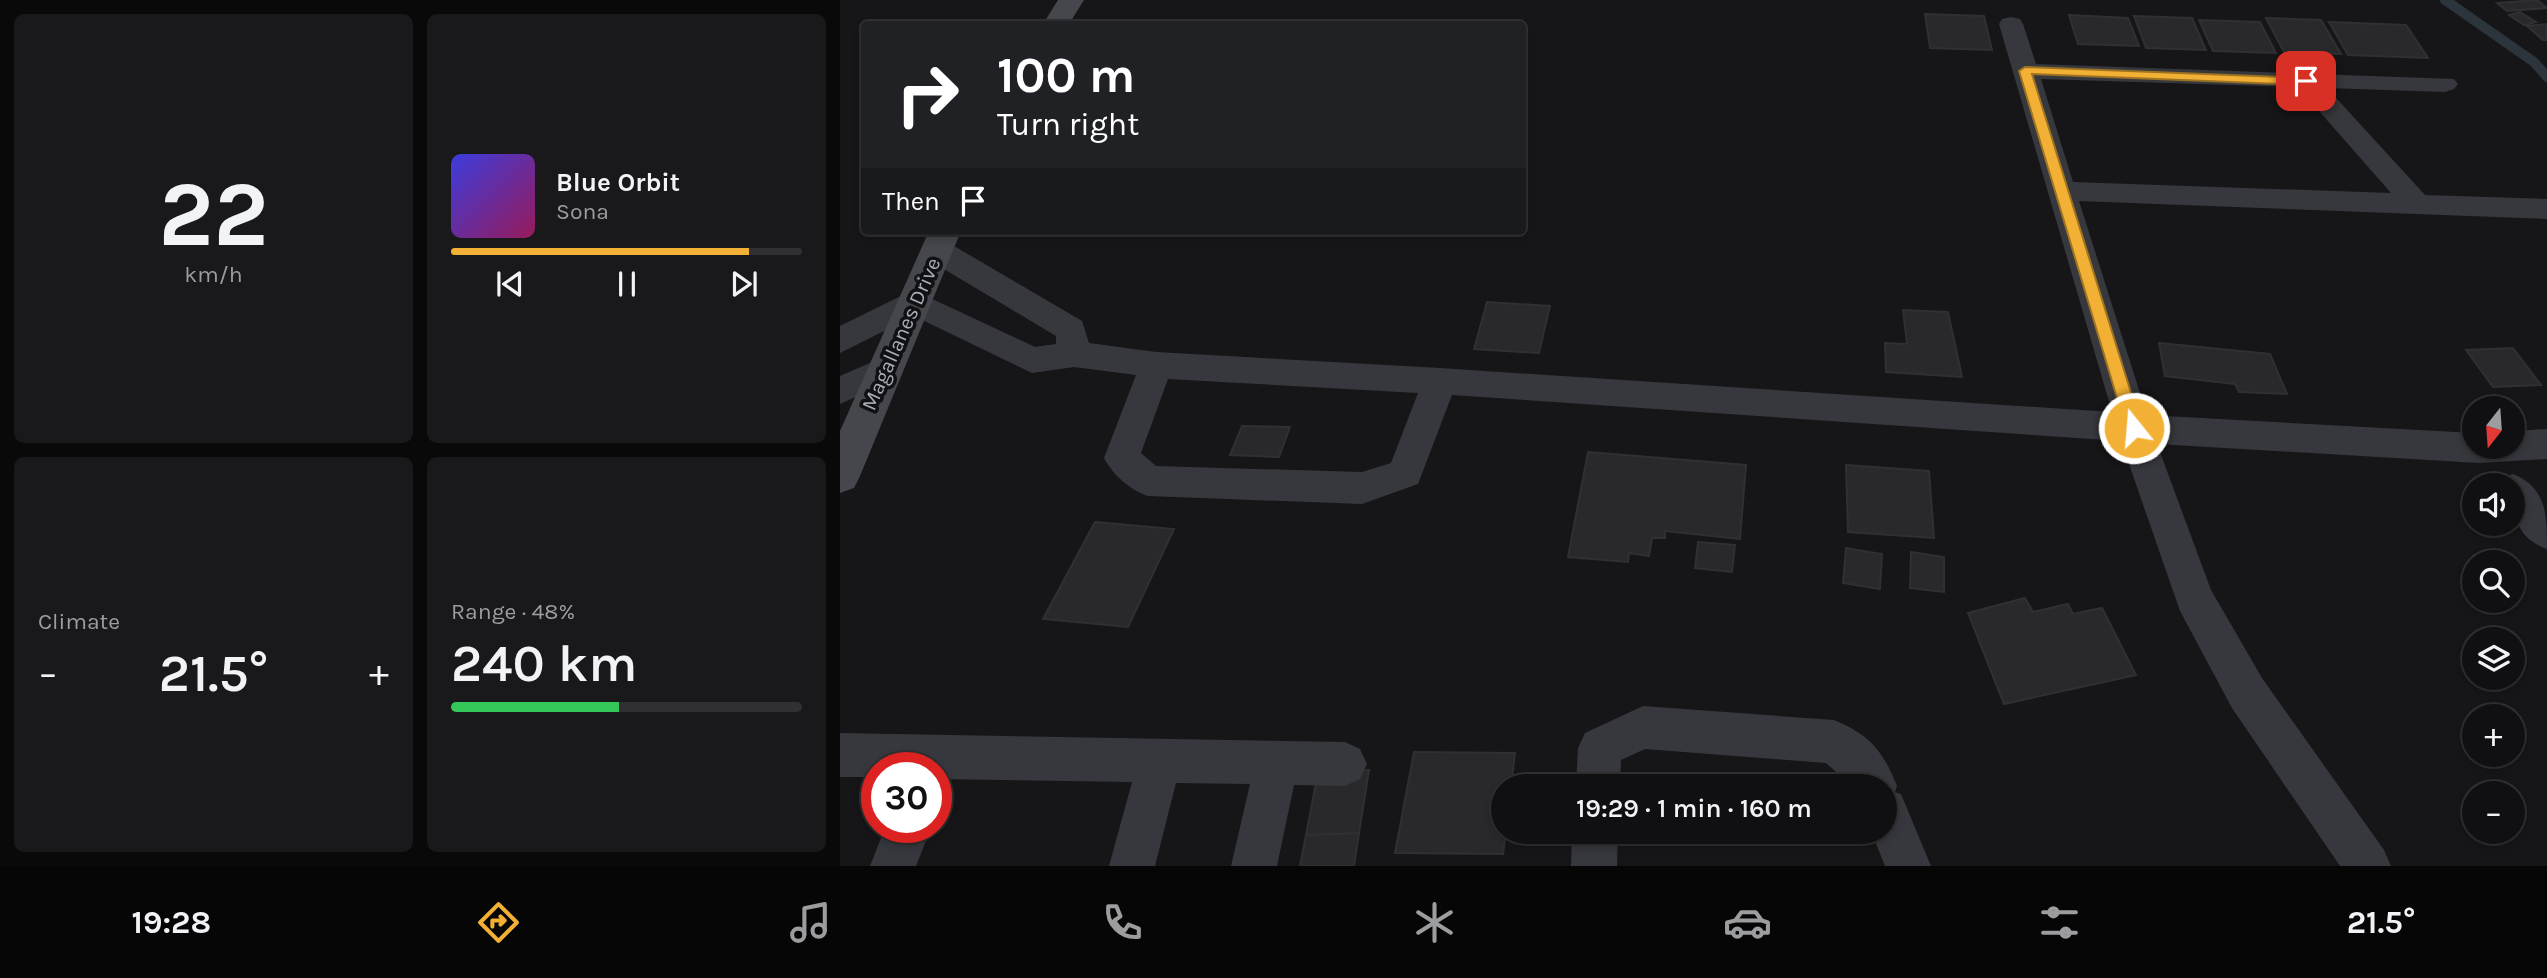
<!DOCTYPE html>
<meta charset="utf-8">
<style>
:root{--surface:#101012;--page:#19191b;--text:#f1f3f6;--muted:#9c9d9f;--line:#303032;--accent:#f2b134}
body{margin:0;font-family:Karla,sans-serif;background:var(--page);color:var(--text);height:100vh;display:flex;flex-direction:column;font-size:26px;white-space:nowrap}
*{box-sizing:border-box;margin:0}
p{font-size:23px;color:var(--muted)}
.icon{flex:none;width:38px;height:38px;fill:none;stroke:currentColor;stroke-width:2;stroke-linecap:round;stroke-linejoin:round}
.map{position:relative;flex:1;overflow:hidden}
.side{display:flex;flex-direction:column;gap:14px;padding:14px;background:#09090a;width:840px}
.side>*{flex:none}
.top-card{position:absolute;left:21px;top:21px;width:665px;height:214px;border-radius:7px;box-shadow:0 4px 10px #0003,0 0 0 2px var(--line);background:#202124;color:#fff;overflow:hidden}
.needle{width:46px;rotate:197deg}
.controls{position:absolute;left:1622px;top:396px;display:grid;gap:14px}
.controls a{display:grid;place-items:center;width:63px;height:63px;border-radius:50%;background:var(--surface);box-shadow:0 4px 10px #0003,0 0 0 2px var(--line);font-size:35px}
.speed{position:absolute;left:21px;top:752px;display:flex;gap:14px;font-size:35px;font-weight:700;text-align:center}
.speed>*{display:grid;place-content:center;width:91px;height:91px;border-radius:50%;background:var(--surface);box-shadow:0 4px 10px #0003,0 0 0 2px var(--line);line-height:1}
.speed .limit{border:10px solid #d22;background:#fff;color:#111}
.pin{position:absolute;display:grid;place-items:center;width:60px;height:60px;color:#fff;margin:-30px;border-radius:14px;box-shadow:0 4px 10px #0006}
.me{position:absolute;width:77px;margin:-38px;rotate:343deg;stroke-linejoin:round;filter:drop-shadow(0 0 5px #0008)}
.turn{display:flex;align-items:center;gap:24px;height:147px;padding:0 21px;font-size:32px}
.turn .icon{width:91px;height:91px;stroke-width:2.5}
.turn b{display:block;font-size:49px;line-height:60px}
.then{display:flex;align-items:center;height:66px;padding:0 21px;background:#0003;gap:14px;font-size:26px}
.big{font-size:52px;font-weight:600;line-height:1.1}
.side .tile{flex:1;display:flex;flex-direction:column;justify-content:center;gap:10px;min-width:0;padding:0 24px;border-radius:10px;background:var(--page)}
.side .dial{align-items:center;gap:0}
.dial b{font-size:91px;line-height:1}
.song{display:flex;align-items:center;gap:21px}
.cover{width:84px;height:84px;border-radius:10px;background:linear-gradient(135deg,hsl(240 70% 55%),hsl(330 70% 35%))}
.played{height:7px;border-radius:4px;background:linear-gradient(90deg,var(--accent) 85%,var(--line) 85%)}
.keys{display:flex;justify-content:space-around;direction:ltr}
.heat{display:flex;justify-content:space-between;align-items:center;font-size:38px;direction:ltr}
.charge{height:10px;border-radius:5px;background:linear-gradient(90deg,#34c759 48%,var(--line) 0)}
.side .tiles{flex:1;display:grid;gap:14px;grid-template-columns:repeat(2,1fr)}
.trip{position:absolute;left:651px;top:774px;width:406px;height:70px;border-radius:35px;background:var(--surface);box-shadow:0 4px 10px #0003,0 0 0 2px var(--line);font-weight:600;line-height:70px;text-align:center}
.menu{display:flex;height:112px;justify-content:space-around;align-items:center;background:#060607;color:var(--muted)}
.menu .icon{width:49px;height:49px}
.menu .on{color:var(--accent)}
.menu b{font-size:32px;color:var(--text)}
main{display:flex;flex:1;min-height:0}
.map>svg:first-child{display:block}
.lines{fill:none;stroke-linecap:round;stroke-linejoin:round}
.stream{stroke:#2c353c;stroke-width:10}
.building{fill:#29292c;stroke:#303034;stroke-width:2}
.street{fill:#37383d;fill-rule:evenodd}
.secondary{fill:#45474d;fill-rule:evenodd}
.route{fill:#f2b134;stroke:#9d7322;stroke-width:2}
.labels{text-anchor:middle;stroke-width:7;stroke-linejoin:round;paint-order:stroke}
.street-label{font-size:21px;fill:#a8adb8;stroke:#111113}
</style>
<main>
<section class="side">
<div class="tiles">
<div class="tile dial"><b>22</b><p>km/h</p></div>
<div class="tile">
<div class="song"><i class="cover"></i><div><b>Blue Orbit</b><p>Sona</p></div></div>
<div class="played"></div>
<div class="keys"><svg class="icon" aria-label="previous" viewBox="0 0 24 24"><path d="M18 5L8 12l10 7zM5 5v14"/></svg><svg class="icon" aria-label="pause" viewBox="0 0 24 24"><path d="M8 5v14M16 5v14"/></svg><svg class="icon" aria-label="next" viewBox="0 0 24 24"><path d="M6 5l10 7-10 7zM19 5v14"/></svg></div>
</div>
<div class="tile"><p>Climate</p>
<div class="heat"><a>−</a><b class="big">21.5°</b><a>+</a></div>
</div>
<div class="tile"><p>Range · 48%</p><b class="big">240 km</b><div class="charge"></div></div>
</div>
</section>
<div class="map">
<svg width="1707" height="866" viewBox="0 0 1707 866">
<rect width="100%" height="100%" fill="#161618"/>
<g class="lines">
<path class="stream" d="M1605 0 1694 62 1707 77"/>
</g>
<path class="building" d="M1697 0 1707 8 1667 11 1657 3Z
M1680 12 1696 22 1684 25 1669 15Z
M1085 14 1144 16 1152 50 1090 48Z
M1229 15 1288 18 1299 46 1238 44Z
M1294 16 1352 18 1366 50 1306 48Z
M1426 18 1481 20 1501 54 1444 52Z
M1359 20 1420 22 1436 53 1373 51Z
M1489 22 1566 25 1588 58 1508 55Z
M1707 24V40H1703L1687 26Z
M647 302 710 306 699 353 634 349Z
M1063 310 1108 312 1122 377 1046 372 1045 343 1067 344Z
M1319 343 1430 354 1447 394 1399 392 1395 384 1325 376Z
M1673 348 1701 385 1653 387 1626 350Z
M402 426 450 427 439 457 390 455Z
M748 452 906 465 900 539 825 531V538H812L809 556 789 553 788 562 728 557Z
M1006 465 1089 471 1094 538 1008 532Z
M255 522 334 529 288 627 203 619Z
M858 542 895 545 892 572 855 568Z
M1006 548 1042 554 1040 589 1003 583Z
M1071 552 1104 557V592L1070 588Z
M1185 598 1193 612 1228 604 1233 614 1262 608 1296 675 1164 704 1128 613Z
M574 752 675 753 671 786H663V831H666L663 854 555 853Z
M529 770 519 833 466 835 478 772Z
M519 833 514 866H460L466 835Z"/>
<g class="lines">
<path class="street" d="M1171 17 1180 19 1183 24 1196 64 1614 79 1618 84 1614 89 1605 92 1487 88 1585 195 1707 199V219L1239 201 1307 415 1634 433V446H1673V431L1707 429V459L1639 463 1317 444 1371 590 1422 678 1544 850 1551 866H1500L1392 708 1340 611 1281 441 612 395 578 484 522 504 308 496C290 490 273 475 264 458L296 375 234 367 192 373 74 316 0 353V326L73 290 195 347 216 344V336L87 259 83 251 87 243 98 240 109 243 242 321 249 343 316 352 600 368 1272 412 1159 24 1162 19ZM1201 79 1458 87 1551 193 1233 182ZM328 379 578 393 551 463 522 472 316 466 301 453Z
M46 356 58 360 63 369 58 378 0 404V376Z
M1673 474C1707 488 1707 515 1707 549 1675 537 1673 515 1673 485H1657L1660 479Z
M803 706 994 720C1030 735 1043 751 1057 786L1055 792 1061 794 1091 866H1045L1031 831H1045V786H1012L986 763 805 749 781 760 780 786H736L738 748 745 733Z
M0 733 505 742 520 749 527 764 520 779 505 786 454 785 437 866H391L410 784 336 783 315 866H269L292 782 96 779V768H37V777H0Z
M45 828H91L76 866H30Z
M732 831H778L777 866H731Z"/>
<path class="secondary" d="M218 0H244L229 24H203Z
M89 231H121L20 476 14 488 0 493V431Z"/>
</g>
<path class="route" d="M1185 67 1466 78 1472 81 1466 85 1192 74 1302 428 1294 434 1286 428 1179 71Z"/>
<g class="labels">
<g class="street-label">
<text transform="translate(61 334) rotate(-66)" y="7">Magallanes Drive</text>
</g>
</g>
</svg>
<div class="controls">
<a><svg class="needle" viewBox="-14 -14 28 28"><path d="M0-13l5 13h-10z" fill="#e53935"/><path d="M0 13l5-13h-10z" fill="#9c9d9f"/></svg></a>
<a><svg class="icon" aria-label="sound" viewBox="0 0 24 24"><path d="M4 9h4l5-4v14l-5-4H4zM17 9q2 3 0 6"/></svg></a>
<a><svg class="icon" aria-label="search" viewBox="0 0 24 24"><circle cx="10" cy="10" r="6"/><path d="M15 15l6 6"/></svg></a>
<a><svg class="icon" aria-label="layers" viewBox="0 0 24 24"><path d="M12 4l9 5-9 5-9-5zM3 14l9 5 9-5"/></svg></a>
<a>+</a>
<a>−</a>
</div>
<div class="speed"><div class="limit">30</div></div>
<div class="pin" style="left:1466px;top:81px;background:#d93025"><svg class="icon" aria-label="arrive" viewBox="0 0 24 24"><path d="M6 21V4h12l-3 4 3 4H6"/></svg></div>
<svg class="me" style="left:1294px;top:428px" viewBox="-20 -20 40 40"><circle r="17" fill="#f2b134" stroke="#fff" stroke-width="3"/><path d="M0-11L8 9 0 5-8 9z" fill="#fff"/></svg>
<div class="trip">19:29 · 1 min · 160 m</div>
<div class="top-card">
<div class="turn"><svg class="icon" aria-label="right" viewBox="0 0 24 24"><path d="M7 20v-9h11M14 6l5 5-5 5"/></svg><div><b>100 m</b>Turn right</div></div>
<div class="then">Then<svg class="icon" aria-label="arrive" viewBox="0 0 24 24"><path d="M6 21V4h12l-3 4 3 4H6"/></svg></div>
</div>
</div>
</main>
<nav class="menu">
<b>19:28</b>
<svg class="icon on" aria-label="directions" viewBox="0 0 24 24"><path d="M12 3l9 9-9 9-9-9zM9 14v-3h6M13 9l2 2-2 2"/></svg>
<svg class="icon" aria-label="music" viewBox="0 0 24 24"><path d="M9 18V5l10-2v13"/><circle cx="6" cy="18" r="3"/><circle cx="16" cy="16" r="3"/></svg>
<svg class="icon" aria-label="phone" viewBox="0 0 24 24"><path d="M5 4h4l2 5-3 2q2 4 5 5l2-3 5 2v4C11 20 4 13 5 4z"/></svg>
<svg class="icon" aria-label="climate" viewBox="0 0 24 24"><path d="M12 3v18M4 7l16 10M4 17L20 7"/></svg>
<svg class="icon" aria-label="car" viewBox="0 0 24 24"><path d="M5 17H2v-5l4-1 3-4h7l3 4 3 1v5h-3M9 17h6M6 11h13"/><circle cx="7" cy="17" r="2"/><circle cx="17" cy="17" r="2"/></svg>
<svg class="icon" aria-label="filters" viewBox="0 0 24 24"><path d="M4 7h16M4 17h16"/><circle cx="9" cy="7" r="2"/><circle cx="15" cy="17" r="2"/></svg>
<b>21.5°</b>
</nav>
